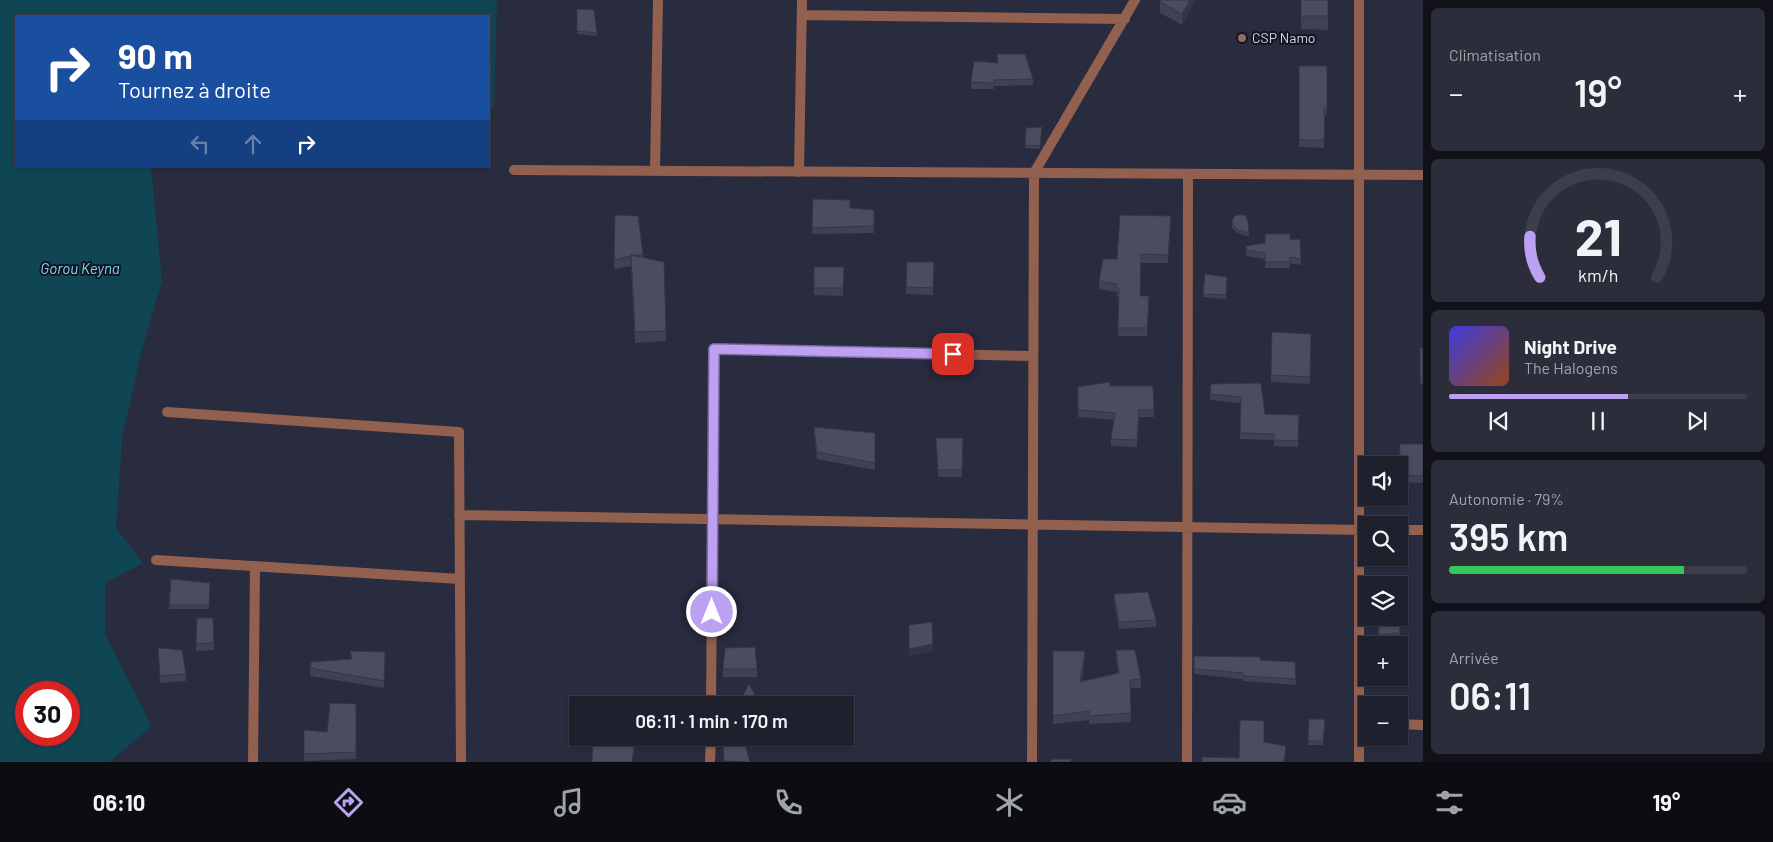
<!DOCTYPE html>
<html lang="fr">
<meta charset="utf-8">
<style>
:root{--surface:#1f202e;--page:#2c2d3a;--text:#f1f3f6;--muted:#a1a3aa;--line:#3c3e4a;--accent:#bca0f2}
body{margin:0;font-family:Barlow,sans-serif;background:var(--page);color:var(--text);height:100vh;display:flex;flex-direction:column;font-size:19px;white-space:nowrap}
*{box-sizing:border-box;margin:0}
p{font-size:16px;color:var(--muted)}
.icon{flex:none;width:28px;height:28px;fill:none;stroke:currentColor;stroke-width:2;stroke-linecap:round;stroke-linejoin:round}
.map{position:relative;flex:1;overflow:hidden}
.sheet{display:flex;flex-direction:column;gap:8px;padding:8px;background:#111219;width:350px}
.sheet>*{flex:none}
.hud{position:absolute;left:15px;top:15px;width:475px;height:152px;border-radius:0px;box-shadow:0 1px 4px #0004,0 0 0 1px var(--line);background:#1a4fa0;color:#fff;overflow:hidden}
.fabs{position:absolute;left:1358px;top:456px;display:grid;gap:10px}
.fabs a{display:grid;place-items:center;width:50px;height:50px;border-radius:0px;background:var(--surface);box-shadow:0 1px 4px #0004,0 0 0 1px var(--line);font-size:25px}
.speed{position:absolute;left:15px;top:681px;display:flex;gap:10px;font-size:25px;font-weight:700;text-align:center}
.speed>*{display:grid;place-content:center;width:65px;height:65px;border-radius:50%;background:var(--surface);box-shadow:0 1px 4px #0004,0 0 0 1px var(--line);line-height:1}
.speed .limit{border:8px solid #d22;background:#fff;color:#111}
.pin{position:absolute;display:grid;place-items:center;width:42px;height:42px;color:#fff;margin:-21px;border-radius:10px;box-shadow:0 2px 8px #0006}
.me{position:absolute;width:55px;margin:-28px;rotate:0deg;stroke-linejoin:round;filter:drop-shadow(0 0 4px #0008)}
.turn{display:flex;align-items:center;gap:18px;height:105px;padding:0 20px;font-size:22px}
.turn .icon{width:65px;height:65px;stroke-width:2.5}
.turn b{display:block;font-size:35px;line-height:42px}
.lanes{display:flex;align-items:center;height:48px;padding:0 20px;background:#0003;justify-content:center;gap:25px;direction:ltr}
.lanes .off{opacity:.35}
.big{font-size:38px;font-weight:600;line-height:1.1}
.sheet .widget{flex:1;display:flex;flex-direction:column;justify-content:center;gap:8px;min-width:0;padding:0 18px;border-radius:8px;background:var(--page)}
.sheet .dial{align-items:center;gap:0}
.dial svg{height:130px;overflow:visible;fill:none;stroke:var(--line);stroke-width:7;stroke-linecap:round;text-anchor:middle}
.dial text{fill:var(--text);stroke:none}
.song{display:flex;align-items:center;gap:15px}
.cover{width:60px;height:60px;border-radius:8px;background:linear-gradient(135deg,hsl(240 70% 55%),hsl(20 70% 35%))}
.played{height:5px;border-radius:2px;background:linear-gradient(90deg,var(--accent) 60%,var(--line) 60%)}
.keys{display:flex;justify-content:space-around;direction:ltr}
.heat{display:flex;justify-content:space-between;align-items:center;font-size:28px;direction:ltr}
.charge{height:8px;border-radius:4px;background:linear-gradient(90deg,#34c759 79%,var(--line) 0)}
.trip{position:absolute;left:569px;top:696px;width:285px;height:50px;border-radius:0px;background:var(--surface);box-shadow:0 1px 4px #0004,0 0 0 1px var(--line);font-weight:600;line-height:50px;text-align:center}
.dock{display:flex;height:80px;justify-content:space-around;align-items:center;background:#0c0d12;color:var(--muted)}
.dock .icon{width:35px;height:35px}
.dock .selected{color:var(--accent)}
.dock b{font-size:22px;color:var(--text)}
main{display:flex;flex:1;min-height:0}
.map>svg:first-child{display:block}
.water{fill:#104554;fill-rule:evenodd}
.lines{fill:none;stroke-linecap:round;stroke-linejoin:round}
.street{stroke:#91604e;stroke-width:10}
.wall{fill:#404254}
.shaded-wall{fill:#343645}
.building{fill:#4a4d62;stroke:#343645}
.route-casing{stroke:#7a689d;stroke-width:12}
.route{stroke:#bca0f2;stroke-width:9}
.education-dot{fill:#8d6e63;stroke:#13141d;stroke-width:2}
.labels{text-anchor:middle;stroke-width:4;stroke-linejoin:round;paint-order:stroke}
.poi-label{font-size:14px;fill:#d7d9e6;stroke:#13141d;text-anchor:start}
.water-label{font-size:15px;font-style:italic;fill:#79dcfb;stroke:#13141d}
</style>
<main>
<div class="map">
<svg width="1423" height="762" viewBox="0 0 1423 762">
<rect width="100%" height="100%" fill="#292b3e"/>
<path class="water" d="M0 0H497L494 108H489V16H16V166H151L162 281 141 353 122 439 116 528 143 563 105 583V634L152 726 110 762H0ZM26 692H69V735H26Z"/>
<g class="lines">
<path class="street" d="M1359 0V762
M802 15 1125 19
M514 170 1423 175
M655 170 658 0
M799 172 802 0
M167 412 459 432 461 762
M459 515 1366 530
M1399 530H1423
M156 560 460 579
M711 705 714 349 1033 356
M1399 724 1423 725
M253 762 255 566
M710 762 711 738
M1032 762 1034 173 1135 0
M1187 762 1188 174"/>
</g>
<path class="wall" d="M1195 0 1182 25 1160 13V2Z
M1301 0H1328V30L1301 29Z
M577 9 597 33V36L577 34Z
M997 54 1033 79V85L994 86V89H971V82L997 63Z
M1299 66H1327V115H1325L1324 148 1299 147Z
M1042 127 1040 149 1025 148 1026 128Z
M813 199 850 208 874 210V233L812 234Z
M1248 221 1249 237 1236 232 1232 228V224Z
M1171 224 1168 263H1141L1140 296 1149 305 1147 336H1118L1119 297H1117V292L1099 289V281L1117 259Z
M1290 240 1301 259V265L1290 263V268H1265V259L1246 256V246Z
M643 254V258L666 331V341L635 343 631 266 614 269V260Z
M907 262H934L933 295 906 294Z
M814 267H844L843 296 814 295Z
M1227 277 1226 299 1203 297V294Z
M1272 332 1311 334 1310 384 1271 382Z
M1420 348H1423V384H1420Z
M1261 383 1265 414 1299 415 1298 447 1274 446V440L1240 439 1241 403 1210 400 1211 384Z
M1110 386H1153L1154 417H1139L1137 447 1111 446V439L1114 420 1078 417V387Z
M814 427 875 433V470L817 459 814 434Z
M936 438H963L962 477H938Z
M1400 444H1423V483L1399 482Z
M171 579 210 583 209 609H169Z
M1114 594 1156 620V627L1119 629 1114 601Z
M197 618 214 643V650L196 651Z
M1378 618 1400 633V640L1379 642Z
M158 648 186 674V681L160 683Z
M1116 650 1141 679V688H1130L1131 722 1089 724V720L1053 724V651L1085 659 1082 681 1118 673 1116 659Z
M350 651 385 652 384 688 310 676 311 662 351 659Z
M1194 656 1295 662 1296 685 1243 681V679L1194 674Z
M723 669H757V677H723Z
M356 704V759L304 761V730L327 732Z
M1309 719H1325L1323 745H1308Z"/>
<path class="shaded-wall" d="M1190 0H1195L1182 25V14Z
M1171 216V224L1168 263V255Z
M933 644V651L909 656V649Z
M1085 651V659L1080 690V682Z"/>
<path class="building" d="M1161 0H1190L1182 14 1160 2Z
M1301 0H1328V16H1301Z
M577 9 594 10 597 33 577 31Z
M997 54H1025L1033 79 994 80V83L971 82 974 61 998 63Z
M1299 66H1327V107H1325L1324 140H1299Z
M1042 127 1040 146 1025 145 1026 128Z
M813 199 850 200V208L874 210V226L812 228Z
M615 215 638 216 643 254 633 256 631 255V256L614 260Z
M1120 215 1171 216 1168 255 1141 254 1140 296H1149L1147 328H1118L1119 289H1117V284L1099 281 1103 259H1117Z
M1236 215H1245L1248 221 1249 233 1236 229 1232 224 1233 218Z
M1265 234H1290V240L1300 239 1301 259 1290 257V262H1265V253L1246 250V246L1265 243Z
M631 255 664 262 666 331 635 332Z
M907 262H934L933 288 906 287Z
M814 267H844L843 288H814Z
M1205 274 1227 277 1226 295 1203 294Z
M1272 332 1311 334 1310 377 1271 375Z
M1420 348H1423V376L1420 377Z
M1110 382V386H1153L1154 410H1139L1137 440 1111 439 1115 413 1078 410V387Z
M1261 383 1265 414 1299 415 1298 441 1274 440V434L1240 433 1241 397 1210 394 1211 384Z
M814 427 875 433V463L817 452Z
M936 438H963L962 470H938Z
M1400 444H1423V476L1399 475Z
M171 579 210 583 209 605H169Z
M1148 592 1156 620 1119 622 1114 594Z
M197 618H213L214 643 196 644Z
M1379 618H1399L1400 633 1379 635Z
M932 622 933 644 909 649V625Z
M755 647 757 669H723L725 648Z
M158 648 182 650 186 674 160 676Z
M1116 650H1135L1141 679 1130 680 1131 713 1089 716V711L1053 716V651H1085L1080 682 1119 673Z
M350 651 385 652 384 681 310 668 311 662 352 659Z
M1194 656 1260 657V660L1295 662 1296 679 1243 676V673L1194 669Z
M749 684 758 700 756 705H743L741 699Z
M330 703 356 704V752L304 754V730L327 732Z
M1309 719H1325L1323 741H1308Z
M1240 720 1264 721V742L1286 746 1284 762H1202V757L1239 758Z
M593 738H635L632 762H592Z
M723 738 744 740 750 762 724 761Z
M1051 759H1071V762H1051Z"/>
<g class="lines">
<defs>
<path id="route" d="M712 612 714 349 953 354"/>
</defs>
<use href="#route" class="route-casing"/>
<use href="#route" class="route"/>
</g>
<circle class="education-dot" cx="1242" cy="38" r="5"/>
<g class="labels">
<g class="poi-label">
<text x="1252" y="43">CSP Namo</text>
</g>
<g class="water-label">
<text x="80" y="274">Gorou Keyna</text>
</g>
</g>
</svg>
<div class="fabs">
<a><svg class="icon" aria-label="sound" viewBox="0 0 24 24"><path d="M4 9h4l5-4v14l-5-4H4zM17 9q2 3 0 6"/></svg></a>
<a><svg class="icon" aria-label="search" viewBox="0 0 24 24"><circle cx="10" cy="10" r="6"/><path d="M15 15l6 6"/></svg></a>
<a><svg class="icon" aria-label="layers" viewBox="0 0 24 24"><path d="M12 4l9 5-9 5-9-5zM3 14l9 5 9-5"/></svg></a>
<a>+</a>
<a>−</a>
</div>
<div class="speed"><div class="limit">30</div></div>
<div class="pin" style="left:953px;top:354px;background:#d93025"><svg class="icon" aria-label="arrive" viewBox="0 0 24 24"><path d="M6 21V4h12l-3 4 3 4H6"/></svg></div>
<svg class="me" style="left:712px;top:612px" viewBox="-20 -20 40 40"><circle r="17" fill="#bca0f2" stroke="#fff" stroke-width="3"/><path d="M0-11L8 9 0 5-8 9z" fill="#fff"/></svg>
<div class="trip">06:11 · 1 min · 170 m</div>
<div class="hud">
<div class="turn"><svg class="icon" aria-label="right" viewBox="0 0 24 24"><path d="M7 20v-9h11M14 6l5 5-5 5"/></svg><div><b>90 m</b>Tournez à droite</div></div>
<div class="lanes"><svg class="icon off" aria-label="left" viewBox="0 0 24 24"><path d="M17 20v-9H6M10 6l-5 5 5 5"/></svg><svg class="icon off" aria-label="ahead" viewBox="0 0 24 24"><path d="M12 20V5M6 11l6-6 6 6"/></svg><svg class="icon" aria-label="right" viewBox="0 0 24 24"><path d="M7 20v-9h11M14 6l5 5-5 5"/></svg></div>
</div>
</div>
<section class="sheet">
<div class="widget"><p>Climatisation</p>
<div class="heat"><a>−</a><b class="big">19°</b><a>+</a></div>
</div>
<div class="widget dial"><svg viewBox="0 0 100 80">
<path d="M14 69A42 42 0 1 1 86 69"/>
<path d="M14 69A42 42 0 0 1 8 44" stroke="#bca0f2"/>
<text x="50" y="56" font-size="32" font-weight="700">21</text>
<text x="50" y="72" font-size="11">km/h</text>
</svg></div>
<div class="widget">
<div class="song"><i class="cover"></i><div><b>Night Drive</b><p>The Halogens</p></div></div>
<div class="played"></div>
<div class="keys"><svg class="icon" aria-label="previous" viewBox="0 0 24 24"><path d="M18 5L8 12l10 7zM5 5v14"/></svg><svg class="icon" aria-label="pause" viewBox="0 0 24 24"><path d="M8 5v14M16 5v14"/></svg><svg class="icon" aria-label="next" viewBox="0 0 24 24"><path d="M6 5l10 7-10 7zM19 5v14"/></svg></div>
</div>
<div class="widget"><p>Autonomie · 79%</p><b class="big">395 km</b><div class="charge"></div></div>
<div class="widget"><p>Arrivée</p><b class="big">06:11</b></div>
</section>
</main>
<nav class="dock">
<b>06:10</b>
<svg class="icon selected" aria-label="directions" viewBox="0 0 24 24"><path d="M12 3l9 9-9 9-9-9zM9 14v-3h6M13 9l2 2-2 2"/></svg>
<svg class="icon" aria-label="music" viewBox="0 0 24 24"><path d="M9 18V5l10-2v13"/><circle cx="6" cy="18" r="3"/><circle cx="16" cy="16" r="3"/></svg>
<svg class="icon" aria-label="phone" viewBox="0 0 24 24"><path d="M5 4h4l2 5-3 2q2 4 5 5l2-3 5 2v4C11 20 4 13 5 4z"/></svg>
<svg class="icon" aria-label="climate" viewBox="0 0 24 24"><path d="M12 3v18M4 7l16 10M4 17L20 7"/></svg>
<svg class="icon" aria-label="car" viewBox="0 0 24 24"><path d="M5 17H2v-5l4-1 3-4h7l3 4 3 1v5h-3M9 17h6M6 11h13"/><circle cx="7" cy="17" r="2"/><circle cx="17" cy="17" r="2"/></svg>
<svg class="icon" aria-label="filters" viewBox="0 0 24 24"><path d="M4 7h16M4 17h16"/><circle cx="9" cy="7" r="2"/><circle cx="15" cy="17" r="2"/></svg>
<b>19°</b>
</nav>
